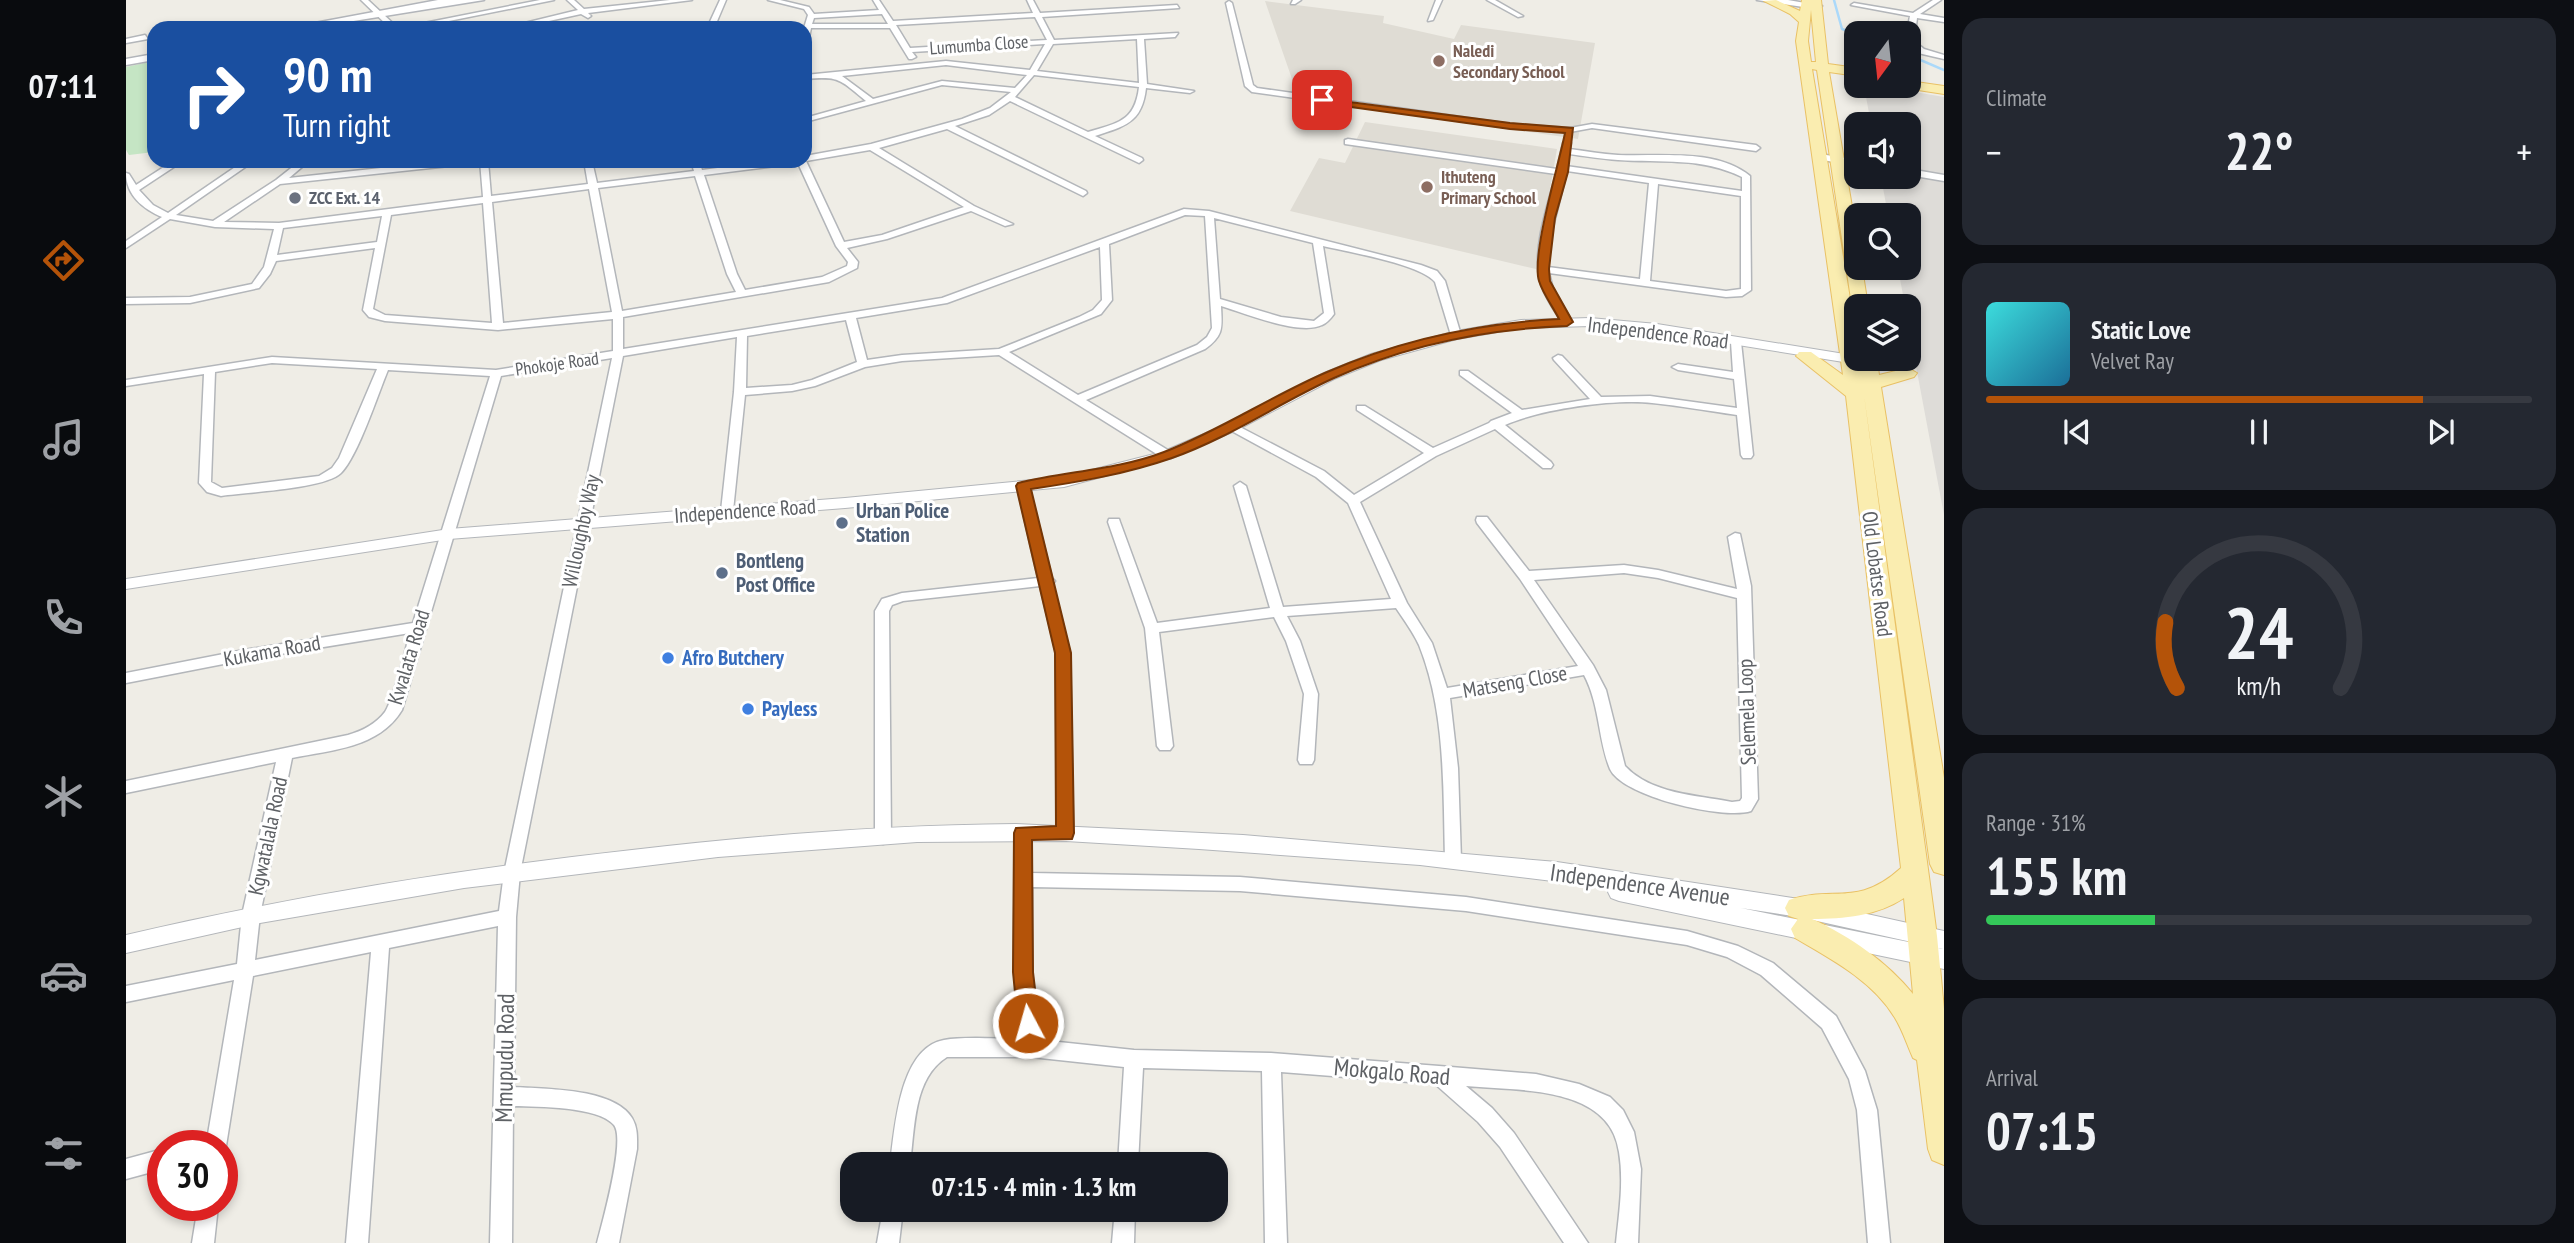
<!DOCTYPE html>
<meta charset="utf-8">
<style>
:root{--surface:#171b24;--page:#242831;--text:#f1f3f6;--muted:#9ea1a6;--line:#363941;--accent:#b45309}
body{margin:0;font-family:"PT Sans Narrow",sans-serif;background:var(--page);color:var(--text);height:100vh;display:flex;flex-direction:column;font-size:26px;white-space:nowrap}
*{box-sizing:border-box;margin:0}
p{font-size:23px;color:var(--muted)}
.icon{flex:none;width:38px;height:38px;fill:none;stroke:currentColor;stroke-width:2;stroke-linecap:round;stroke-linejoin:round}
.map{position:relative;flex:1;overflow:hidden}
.drawer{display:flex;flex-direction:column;gap:18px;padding:18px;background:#0d0f14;width:630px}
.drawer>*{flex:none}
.guide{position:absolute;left:21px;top:21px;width:665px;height:147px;border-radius:21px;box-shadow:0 4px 10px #0003;background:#1a4fa0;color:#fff;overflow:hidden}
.needle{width:46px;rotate:195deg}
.fabs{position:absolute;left:1718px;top:21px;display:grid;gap:14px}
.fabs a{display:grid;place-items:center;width:77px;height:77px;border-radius:14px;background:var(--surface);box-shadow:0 4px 10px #0003;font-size:35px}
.speed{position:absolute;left:21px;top:1130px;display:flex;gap:14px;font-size:35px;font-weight:700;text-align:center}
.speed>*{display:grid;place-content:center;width:91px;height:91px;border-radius:50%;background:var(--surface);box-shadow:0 4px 10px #0003;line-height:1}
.speed .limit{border:10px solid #d22;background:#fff;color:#111}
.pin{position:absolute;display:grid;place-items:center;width:60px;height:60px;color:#fff;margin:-30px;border-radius:14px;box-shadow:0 4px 10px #0006}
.me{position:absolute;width:77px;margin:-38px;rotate:354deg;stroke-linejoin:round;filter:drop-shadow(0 0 5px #0008)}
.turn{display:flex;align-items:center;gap:24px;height:147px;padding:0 21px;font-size:32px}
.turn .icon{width:91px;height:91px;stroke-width:2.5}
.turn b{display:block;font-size:49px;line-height:60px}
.big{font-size:52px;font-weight:700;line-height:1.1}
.drawer .widget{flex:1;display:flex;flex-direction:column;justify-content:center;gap:10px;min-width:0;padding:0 24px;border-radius:21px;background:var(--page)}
.drawer .dial{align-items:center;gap:0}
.dial svg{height:182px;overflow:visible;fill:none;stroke:var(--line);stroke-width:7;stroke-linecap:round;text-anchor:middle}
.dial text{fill:var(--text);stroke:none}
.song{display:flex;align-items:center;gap:21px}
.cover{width:84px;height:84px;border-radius:10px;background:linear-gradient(135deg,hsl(180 70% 55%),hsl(200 70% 35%))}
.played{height:7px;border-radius:4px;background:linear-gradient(90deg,var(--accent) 80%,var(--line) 80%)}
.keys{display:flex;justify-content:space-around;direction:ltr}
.heat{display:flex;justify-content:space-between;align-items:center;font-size:38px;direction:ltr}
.charge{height:10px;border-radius:5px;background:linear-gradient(90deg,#34c759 31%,var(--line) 0)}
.trip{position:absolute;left:714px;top:1152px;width:388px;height:70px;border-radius:21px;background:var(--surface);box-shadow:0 4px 10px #0003;font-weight:700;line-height:70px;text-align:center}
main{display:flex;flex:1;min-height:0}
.tab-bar{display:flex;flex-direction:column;width:126px;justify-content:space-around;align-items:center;background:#090b0e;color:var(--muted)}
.tab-bar .icon{width:49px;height:49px}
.tab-bar .on{color:var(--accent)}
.tab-bar b{font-size:32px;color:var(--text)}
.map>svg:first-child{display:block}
.industrial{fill:#dedcd8}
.education{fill:#dfdcd4}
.green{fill:#c5e5c4}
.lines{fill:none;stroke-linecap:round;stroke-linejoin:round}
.stream{stroke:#abd9fa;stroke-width:2.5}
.minor-casing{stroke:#b3b6ba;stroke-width:3}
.tertiary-casing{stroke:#b3b6ba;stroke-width:2}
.secondary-casing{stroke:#b2b5ba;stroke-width:3}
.primary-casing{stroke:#e9c165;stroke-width:2}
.minor{fill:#fff;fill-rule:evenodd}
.tertiary{fill:#fff;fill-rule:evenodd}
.secondary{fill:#fff;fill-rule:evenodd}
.primary{fill:#faedb0;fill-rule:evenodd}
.route{fill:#b45309;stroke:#753606;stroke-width:2}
.education-dot{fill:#8d6e63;stroke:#fff;stroke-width:2.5}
.worship-dot{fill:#6b7280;stroke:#fff;stroke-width:2.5}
.service-dot{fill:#5c6f8a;stroke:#fff;stroke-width:2.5}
.shop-dot{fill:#3f7fe0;stroke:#fff;stroke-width:2.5}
.labels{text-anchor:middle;stroke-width:6;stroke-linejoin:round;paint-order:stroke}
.far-street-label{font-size:18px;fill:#5e6165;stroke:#fff}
.far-education-label{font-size:18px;font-weight:bold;fill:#785e54;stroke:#fff;text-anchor:start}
.far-worship-label{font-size:18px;font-weight:bold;fill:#5b616d;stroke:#fff;text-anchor:start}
.street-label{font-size:21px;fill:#5e6165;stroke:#fff}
.service-label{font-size:21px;font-weight:bold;fill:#4e5e75;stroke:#fff;text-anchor:start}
.shop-label{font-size:21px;font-weight:bold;fill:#366cbe;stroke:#fff;text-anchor:start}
.near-street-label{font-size:24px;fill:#5e6165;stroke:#fff}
</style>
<main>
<nav class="tab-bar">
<b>07:11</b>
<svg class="icon on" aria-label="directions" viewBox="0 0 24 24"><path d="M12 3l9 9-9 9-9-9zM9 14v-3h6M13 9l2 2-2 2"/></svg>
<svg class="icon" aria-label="music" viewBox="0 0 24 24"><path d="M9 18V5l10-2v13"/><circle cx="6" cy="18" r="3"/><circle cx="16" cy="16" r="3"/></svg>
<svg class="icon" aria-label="phone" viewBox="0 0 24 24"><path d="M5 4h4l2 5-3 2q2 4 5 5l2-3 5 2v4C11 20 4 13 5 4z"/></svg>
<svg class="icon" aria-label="climate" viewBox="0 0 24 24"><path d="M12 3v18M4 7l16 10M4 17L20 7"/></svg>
<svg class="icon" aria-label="car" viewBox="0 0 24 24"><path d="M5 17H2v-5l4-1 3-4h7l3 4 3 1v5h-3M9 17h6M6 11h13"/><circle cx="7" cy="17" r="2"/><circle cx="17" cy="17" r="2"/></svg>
<svg class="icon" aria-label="filters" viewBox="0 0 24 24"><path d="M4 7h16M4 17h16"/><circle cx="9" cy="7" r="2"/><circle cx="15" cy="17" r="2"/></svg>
</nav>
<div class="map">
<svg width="1818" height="1243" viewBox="0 0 1818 1243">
<rect width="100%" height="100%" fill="#efede6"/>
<path class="industrial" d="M1738 86H1754L1818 97V515L1783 329V306H1779L1772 268H1783V215H1762L1755 177H1783V124H1745Z"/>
<path class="education" d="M1139 1 1258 16 1257 23 1328 39 1335 25 1469 43 1452 139 1162 98 1168 86 1166 79Z
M1239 122 1431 149 1410 269 1164 211 1193 158 1219 163Z"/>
<path class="green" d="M28 61V152L3 155 0 150V67Z"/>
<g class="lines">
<path class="stream" d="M1708 0 1716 29 1731 34
M1783 55 1818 70"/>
<defs>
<path id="minor" d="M235 0H242L272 28H264Z
M414 0H428L288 28H273Z
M441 0H448L458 9 544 0H566L462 13 465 16 462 18 455 14 391 28H378L452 10Z
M594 0H600L589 26H634L638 28H462L466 26H582Z
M642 0H654L683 7 688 14 753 10 747 0H753L767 21 907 13 901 0H907L914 13 1051 5 1053 8 916 17 928 40 1052 33 1049 37 1018 39 1021 84 1068 91 1064 93 1020 88C1016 123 999 126 969 136L1016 158 1017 160 1013 163 884 101 863 115 829 126 960 191 961 193 957 196 821 129 753 148 848 206 887 224 879 226 845 211 761 239 721 248 732 262 731 268 703 282 497 317V349L816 298 1058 209 1083 211 1295 265 1311 271 1319 281 1335 335 1330 338 1325 335 1309 282C1294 264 1222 252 1197 246L1208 314C1205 318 1201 323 1196 325 1174 336 1118 313 1095 306 1096 328 1098 335 1079 349L960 400 1045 452 1047 455 1045 458H1037L873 355 776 361 739 367 689 386 666 391 619 395 607 511 601 515 595 511 608 392 611 337 497 356 394 873 390 917 388 1087C419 1089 488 1088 506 1118 512 1128 511 1138 511 1149L493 1243H471C476 1223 500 1140 488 1125 472 1106 412 1107 387 1106L386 1243H364L372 926 263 948 242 1243H220L245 952 127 976 100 1146 96 1153V1146H80L108 980 0 1002V986L111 964 116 915 150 762 0 793V781L222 735C236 731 250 724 259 712 268 698 279 651 284 633L118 660 0 683V673L118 650 287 623 364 376 262 370C252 394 232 456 215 473 199 489 121 492 95 496L81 492 73 483 78 374 0 386V380L146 357 370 370 487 351V319L372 330 259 321 243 317 237 310 249 248 150 261 144 274 133 288 64 303 0 304V298L64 297 126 284 138 267 148 229 89 227 44 219 0 248V241L36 217C17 209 0 195 0 173L3 174 10 185 47 161H57L13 190 27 205 42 213 118 161H128L50 215 87 221 150 180 174 161H183L163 178 319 161H346L342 164 154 184 98 222 153 223 357 197 354 161H362L365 196 462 184 458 161H466L471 183 568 171 565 161H573L576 170 645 161H669L665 164 578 175 611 274 619 290 696 277 721 266 722 262 710 246 671 161H679V156L745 144 836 119 864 108 885 92 816 85 679 122V118L740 101C713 79 714 76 679 79V75L820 61 904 70 919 44 786 52 790 57 786 59H783L764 28H685L683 38 679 40 678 28 682 15 678 9ZM756 14 762 24H686L688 18ZM909 17 921 40 784 48 770 25ZM1011 39 1013 83 911 71 927 44ZM820 65 901 75 889 88 816 81 747 99 716 76ZM908 75 1013 87C1009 122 991 123 962 132L889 97ZM744 150 838 207 756 235 718 242 680 161ZM569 176 601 274 610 292 496 311 472 188ZM463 189 486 312 377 323 366 202ZM357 203 366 323 259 315 247 309 265 215ZM1059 215 1079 216 1086 328 1081 337 1071 345 952 395 883 352 975 314 986 300 983 244ZM256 216 251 242 151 255 157 228ZM1088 218 1187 243 1198 313 1188 321 1155 317 1094 299ZM974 247 976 300 967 310 953 317 873 349 776 355 741 360 730 318 821 303ZM720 320 731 362 686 380 666 385 620 388 621 336ZM486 358 378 873 373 911 129 960 134 915 166 758C206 750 253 748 276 710L375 376ZM146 363 251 369 213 458 206 468 193 476 96 488 85 482 89 372Z
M1167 0H1175L1169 4H1165Z
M1310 0H1316L1307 20 1302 21Z
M1361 0H1369L1397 16 1392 17Z
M1807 0H1815L1794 14 1818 18V22L1791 18 1788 41 1798 49 1818 55V59L1792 53 1783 45V33L1781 32 1784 16 1725 5 1728 3 1787 13Z
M1103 1 1106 3 1127 85 1131 88 1384 124 1444 128 1466 124 1630 145 1634 148 1630 151 1466 128 1444 132 1384 128 1126 92 1119 86 1100 3Z
M19 35 22 39 0 43V39Z
M1222 139 1431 169 1437 143 1441 140 1445 143 1444 149C1460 151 1476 154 1492 155 1534 157 1589 148 1624 176L1625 290 1616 296 1600 297 1423 273 1427 289 1446 322 1441 325 1437 324C1429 311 1418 297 1414 281 1406 250 1422 204 1430 174L1219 144V140ZM1443 154C1459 156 1476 159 1492 160 1535 163 1576 157 1616 177V191L1440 166ZM1441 171 1523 183 1514 279 1422 267 1426 231ZM1532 184 1615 196V289L1600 291 1524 281Z
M1694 154 1731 160V166L1691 159 1690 157Z
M1783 169 1818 175V181L1783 175Z
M1610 339 1615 342 1627 455 1625 458H1617L1615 455 1611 415C1583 411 1555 406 1526 403 1487 399 1415 409 1379 425L1425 462 1427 465 1425 468H1417L1369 429 1310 456 1234 502 1281 603 1306 643 1321 688 1452 666 1394 579 1351 523 1350 520 1351 517H1361L1403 571 1498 565 1532 570 1611 589 1602 537 1609 533 1614 534 1625 586 1632 799 1625 811C1598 820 1497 797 1484 769 1472 740 1474 705 1458 675L1324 698 1332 768 1335 860 1333 865 1327 867 1321 865 1319 860C1317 789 1320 712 1293 645 1287 632 1278 620 1270 608L1161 616 1174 641 1192 694 1188 760 1186 764H1174L1172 760 1178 694 1160 641 1148 617 1033 632 1047 746 1044 750H1034L1031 746 1019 628 982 522 983 519H993L994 522 1031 623 1144 608 1108 486 1114 482 1120 486 1157 607 1265 599 1222 503 1190 477 1102 429V425H1110L1198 471 1228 495 1298 453 1231 410V406H1239L1307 448 1363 423 1365 421 1386 413 1334 375V371H1342L1396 410 1464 399 1428 360 1427 358 1432 355 1436 356 1475 397 1524 396 1611 408 1608 379 1552 370 1546 367 1552 364 1607 372 1605 342ZM1498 573 1532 578 1611 598 1616 798 1614 801 1606 802C1570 795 1525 794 1499 766L1480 690 1467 665 1408 580Z
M897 482 903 486 926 578 929 581 927 584 944 653 947 833 945 838 939 839 933 838 931 833 930 653 914 586 777 601 766 605 763 611 765 837 763 842 757 844 751 842 749 837V611L756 599 776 593 912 578 891 486Z
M897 827 903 828 905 833V873L1114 877 1340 897 1561 931 1612 946 1647 963 1710 1016 1739 1071 1751 1110 1764 1243H1742L1731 1110 1723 1079 1696 1028 1635 975 1601 957 1561 945 1340 911 1114 891 906 887V972L914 1040 1008 1050 1145 1053 1313 1066 1410 1074 1453 1084 1484 1097 1497 1110 1508 1132 1515 1169 1512 1243H1490C1493 1213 1498 1182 1493 1152 1484 1085 1392 1091 1340 1086L1366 1108 1388 1133 1462 1243H1438L1374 1147 1352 1122 1309 1084 1155 1072 1161 1243H1139L1136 1071 1017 1068 1012 1164H992L998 1067 905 1057H821C787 1078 789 1128 784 1164H764C769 1129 773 1048 818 1040 838 1036 873 1039 895 1039L888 972 889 833 891 828Z
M37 1149V1169L0 1179V1159Z
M72 1206H92L88 1243H66Z
M757 1209H777L773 1243H751Z
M989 1209H1009L1008 1243H986Z"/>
<path id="tertiary" d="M1464 318 1531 324 1731 356V359L1743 361 1736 365 1531 332 1464 326 1395 328 1331 339 1255 360 1208 379 1111 430 1046 458 938 487 719 508 323 539 0 589V579L323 529 719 498 938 477 1036 452 1101 424 1198 373 1245 354 1330 331 1395 320Z
M890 824 1117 835 1431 862 1673 899 1818 931V969L1493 901 1485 898 1482 892 1484 888 1294 865 1073 849 940 841 791 842 592 857 338 888 134 923 0 953V935C167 896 335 869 506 850 634 835 762 825 890 824ZM1615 908 1673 917 1817 949Z"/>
<path id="secondary" d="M312 0H358L184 28H162Z
M1631 0H1662L1696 6 1691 9Z
M28 54V60L0 65V59Z"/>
<path id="primary" d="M1650 0 1674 11 1676 0H1695L1702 64 1731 68V76L1703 72 1731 236V268H1736L1742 306H1731V310L1726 306 1691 70 1686 69 1731 341V359H1751L1753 375 1782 368 1791 373 1788 377 1755 387 1818 778V875L1808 872 1804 864 1738 395 1811 936 1818 1009V1165L1806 1160 1802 1149 1791 1060 1787 1058C1781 1045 1777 1031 1769 1018 1747 981 1705 959 1669 938L1665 929 1672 919 1663 916 1659 908 1663 900C1707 885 1731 908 1775 868L1720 396 1670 356 1673 352H1685L1717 375 1670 41 1673 22 1664 14 1638 1ZM1685 10 1690 62H1685L1682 41ZM1778 898 1787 994C1761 962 1724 936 1686 919 1718 919 1751 916 1778 898Z
M1783 81 1818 86V94L1779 88 1777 86H1783Z"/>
</defs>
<use href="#minor" class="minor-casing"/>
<use href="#tertiary" class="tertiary-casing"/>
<use href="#secondary" class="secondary-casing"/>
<use href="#primary" class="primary-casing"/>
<use href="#minor" class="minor"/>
<use href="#tertiary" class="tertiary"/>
<use href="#secondary" class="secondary"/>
<use href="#primary" class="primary"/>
</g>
<path class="route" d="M1193 98 1384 123 1447 128 1442 172 1429 218 1423 269 1424 281 1447 322 1441 326C1361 329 1281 345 1208 378 1153 403 1103 438 1046 458 1000 474 953 482 905 489L945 653 948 833 946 839 906 840 907 972 913 1023 910 1030 902 1032 895 1030 892 1023 887 972 888 833 890 828 930 826 929 653 890 486 892 483C941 471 991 470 1038 452 1095 430 1145 396 1201 372 1274 340 1353 323 1433 319 1427 307 1417 294 1413 281 1405 255 1433 164 1439 133L1384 129 1196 103 1193 102Z"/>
<g class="education-dot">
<circle cx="1313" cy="61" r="7"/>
<circle cx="1301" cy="187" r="7"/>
</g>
<circle class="worship-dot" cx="169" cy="198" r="7"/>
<g class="service-dot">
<circle cx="716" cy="523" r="7"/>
<circle cx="596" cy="573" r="7"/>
</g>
<g class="shop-dot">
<circle cx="542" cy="658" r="7"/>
<circle cx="622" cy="709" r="7"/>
</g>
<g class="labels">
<g class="far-street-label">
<text transform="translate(853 45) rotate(-4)" y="6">Lumumba Close</text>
<text transform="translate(431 364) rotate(-8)" y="6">Phokoje Road</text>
</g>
<g class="far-education-label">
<text x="1327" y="57">Naledi<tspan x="1327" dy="21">Secondary School</tspan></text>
<text x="1315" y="183">Ithuteng<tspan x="1315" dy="21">Primary School</tspan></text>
</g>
<g class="far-worship-label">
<text x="183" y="204">ZCC Ext. 14</text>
</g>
<g class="street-label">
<text transform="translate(1532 333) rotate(7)" y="7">Independence Road</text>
<text transform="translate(619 511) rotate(-4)" y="7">Independence Road</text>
<text transform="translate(455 531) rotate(-78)" y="7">Willoughby Way</text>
<text transform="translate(1751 574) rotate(83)" y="7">Old Lobatse Road</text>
<text transform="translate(146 651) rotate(-10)" y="7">Kukama Road</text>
<text transform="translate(283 657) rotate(-73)" y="7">Kwalata Road</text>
<text transform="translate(1389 682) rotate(-10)" y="7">Matseng Close</text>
<text transform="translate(1621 712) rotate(-92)" y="7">Selemela Loop</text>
<text transform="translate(142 836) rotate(-78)" y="7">Kgwatalala Road</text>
</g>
<g class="service-label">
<text x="730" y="518">Urban Police<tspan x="730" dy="24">Station</tspan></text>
<text x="610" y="568">Bontleng<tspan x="610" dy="24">Post Office</tspan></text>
</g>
<g class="shop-label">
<text x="556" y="665">Afro Butchery</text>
<text x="636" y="716">Payless</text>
</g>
<g class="near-street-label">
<text transform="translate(1514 885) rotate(8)" y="8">Independence Avenue</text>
<text transform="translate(379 1058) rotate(-89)" y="8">Mmupudu Road</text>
<text transform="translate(1266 1072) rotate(5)" y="8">Mokgalo Road</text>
</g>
</g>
</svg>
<div class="fabs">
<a><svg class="needle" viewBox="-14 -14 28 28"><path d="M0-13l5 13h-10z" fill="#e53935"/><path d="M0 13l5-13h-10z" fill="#9ea1a6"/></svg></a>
<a><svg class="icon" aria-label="sound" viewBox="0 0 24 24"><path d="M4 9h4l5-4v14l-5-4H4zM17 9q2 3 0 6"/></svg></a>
<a><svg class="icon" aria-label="search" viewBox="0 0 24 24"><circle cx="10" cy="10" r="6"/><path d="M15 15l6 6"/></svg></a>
<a><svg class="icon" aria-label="layers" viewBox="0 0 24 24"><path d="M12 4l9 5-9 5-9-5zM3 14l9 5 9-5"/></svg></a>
</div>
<div class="speed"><div class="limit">30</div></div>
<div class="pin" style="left:1196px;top:100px;background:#d93025"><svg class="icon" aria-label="arrive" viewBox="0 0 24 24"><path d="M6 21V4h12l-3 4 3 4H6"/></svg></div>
<svg class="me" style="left:902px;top:1023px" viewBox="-20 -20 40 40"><circle r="17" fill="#b45309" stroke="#fff" stroke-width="3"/><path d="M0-11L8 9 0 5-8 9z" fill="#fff"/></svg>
<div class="trip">07:15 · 4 min · 1.3 km</div>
<div class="guide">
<div class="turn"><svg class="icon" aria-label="right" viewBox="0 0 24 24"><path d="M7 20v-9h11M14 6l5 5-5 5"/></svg><div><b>90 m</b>Turn right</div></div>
</div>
</div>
<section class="drawer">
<div class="widget"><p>Climate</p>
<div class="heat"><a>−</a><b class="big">22°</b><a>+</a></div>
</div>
<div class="widget">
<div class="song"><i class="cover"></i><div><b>Static Love</b><p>Velvet Ray</p></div></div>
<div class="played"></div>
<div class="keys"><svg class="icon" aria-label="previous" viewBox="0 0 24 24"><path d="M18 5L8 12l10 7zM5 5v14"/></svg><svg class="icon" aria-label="pause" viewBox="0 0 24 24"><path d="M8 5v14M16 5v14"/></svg><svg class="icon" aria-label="next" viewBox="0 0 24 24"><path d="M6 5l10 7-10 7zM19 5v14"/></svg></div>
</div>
<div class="widget dial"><svg viewBox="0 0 100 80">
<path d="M14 69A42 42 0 1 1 86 69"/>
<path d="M14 69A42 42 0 0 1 9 40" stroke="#b45309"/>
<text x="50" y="56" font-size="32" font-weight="700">24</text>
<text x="50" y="72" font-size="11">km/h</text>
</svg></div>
<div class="widget"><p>Range · 31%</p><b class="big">155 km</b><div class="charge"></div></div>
<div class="widget"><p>Arrival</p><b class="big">07:15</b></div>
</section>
</main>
